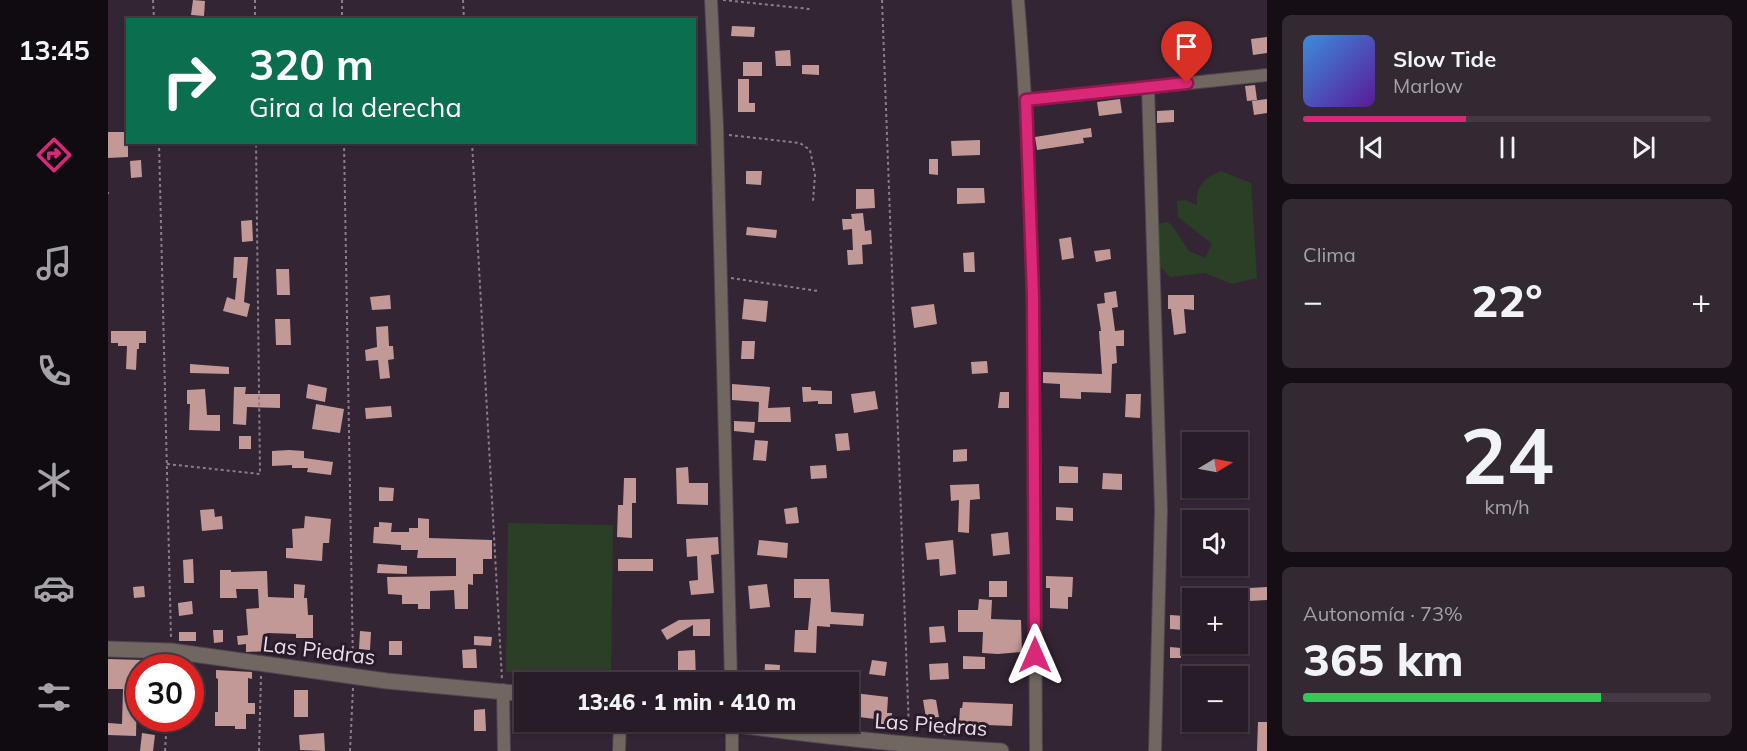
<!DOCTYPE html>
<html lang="es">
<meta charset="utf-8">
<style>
:root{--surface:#271c27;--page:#332933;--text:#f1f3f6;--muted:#a4a1a7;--line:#433a44;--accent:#db2777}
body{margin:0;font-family:Mulish,sans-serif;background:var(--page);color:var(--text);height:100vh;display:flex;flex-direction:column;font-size:22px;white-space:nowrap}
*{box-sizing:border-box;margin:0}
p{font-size:20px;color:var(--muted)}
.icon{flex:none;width:33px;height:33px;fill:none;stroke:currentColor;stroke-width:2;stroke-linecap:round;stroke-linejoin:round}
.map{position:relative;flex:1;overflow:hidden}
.details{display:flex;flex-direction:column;gap:15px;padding:15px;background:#150f15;width:480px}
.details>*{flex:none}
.guide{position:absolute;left:18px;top:18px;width:570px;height:126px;border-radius:0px;box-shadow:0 2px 4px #0004,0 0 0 2px var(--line);background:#0b6e4f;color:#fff;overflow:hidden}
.needle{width:39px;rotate:80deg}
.buttons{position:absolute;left:1074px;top:432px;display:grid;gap:12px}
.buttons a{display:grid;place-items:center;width:66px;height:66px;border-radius:0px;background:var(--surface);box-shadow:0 2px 4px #0004,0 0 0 2px var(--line);font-size:30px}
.speed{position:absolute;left:18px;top:654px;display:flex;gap:12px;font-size:30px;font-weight:700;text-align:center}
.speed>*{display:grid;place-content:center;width:78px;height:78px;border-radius:50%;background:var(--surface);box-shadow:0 2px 4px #0004,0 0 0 2px var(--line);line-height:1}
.speed .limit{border:9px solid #d22;background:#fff;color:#111}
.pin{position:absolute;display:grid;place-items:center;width:51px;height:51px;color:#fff;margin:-62px -26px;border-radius:50% 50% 50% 0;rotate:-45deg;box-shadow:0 0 6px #0007}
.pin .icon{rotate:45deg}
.me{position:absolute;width:66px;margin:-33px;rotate:0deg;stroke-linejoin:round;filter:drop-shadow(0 0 4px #0008)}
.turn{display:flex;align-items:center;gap:21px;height:126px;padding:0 24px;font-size:27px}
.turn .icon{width:78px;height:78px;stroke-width:2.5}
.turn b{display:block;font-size:42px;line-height:51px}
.big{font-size:45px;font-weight:800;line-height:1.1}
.details .tile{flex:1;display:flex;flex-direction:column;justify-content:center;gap:9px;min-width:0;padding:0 21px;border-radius:9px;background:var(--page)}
.details .dial{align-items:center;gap:0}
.dial b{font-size:78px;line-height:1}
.song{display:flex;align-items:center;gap:18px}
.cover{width:72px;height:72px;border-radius:9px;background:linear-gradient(135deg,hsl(210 70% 55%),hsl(270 70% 35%))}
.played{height:6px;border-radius:3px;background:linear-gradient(90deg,var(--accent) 40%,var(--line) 40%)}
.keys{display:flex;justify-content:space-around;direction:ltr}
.heat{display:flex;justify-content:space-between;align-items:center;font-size:33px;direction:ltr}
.charge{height:9px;border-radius:4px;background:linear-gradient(90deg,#34c759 73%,var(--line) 0)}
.trip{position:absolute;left:406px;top:672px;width:345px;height:60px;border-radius:0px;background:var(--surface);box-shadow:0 2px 4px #0004,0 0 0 2px var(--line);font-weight:800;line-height:60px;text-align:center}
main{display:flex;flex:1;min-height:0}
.dock{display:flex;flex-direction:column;width:108px;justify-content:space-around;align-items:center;background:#100b10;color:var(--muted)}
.dock .icon{width:42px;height:42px}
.dock .on{color:var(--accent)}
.dock b{font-size:27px;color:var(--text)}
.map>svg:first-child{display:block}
.green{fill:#2b3e26}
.building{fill:#c29996}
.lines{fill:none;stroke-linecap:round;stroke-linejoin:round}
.minor-casing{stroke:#514351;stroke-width:14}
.tertiary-casing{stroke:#514351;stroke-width:17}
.path{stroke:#8a7e8a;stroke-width:2;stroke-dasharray:3 3;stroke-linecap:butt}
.minor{stroke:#6f6760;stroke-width:12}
.tertiary{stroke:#6f6760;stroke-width:15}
.route-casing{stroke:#8e194d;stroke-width:15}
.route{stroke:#db2777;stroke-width:10}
.labels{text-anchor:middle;stroke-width:6;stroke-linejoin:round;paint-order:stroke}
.street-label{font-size:21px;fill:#e8dfe8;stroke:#291b2a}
</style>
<main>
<nav class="dock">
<b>13:45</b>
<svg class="icon on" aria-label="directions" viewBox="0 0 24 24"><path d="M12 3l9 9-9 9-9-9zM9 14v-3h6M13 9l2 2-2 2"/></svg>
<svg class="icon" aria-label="music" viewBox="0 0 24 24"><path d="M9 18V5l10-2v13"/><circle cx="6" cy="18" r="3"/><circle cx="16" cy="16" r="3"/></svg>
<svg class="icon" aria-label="phone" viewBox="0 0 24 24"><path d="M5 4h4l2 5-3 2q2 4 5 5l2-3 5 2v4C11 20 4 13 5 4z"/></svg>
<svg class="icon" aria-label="climate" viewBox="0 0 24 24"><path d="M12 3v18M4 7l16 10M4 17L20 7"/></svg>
<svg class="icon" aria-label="car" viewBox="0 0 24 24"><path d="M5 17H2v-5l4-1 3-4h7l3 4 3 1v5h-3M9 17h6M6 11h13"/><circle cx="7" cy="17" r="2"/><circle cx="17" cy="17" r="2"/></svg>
<svg class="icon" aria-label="filters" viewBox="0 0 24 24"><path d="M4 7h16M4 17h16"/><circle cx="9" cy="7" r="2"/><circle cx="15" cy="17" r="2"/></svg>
</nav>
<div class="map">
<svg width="1159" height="751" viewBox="0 0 1159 751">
<rect width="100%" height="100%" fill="#342534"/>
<path class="green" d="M1113 171 1143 183 1149 278 1124 284 1097 273 1062 277 1052 267 1050 224 1059 222 1063 224 1081 251 1097 258 1104 244 1070 217 1069 201 1077 200 1089 205C1088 186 1096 178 1113 171Z
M400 523 505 525 503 674 398 672Z"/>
<path class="building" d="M85 0 97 1 96 16 83 15Z
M624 26 647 27 646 37 623 36Z
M1159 37V53L1145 55 1143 39Z
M682 50 683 66H668L667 51Z
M635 62H654V76H635Z
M694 65H711V75L694 74Z
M630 79H641V103H647V112H630Z
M1147 85 1149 100 1139 101 1137 86Z
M1012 99 1014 113 991 116 989 102Z
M1159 99V113L1146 115 1144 101Z
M1066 110V122L1049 123V111Z
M983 128 984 137 975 138 976 143 929 150 927 137Z
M0 132H20V157L0 158Z
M872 140V155L844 156 843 141Z
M821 159H830V175L821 174Z
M33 160 34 177 23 178 22 161Z
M638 171H654L653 185 638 184Z
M849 188H876L877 203 849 204Z
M748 189H766L767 208 748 209Z
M755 213 757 231 763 230 764 244 754 245 755 264 740 265 739 250H745L744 229 735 230 734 219H744L743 214Z
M144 220 145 241 134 242 133 221Z
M639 227 669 230 668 238 638 235Z
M963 237 966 258 954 260 951 239Z
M1002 249 1003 259 988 262 986 251Z
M866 252 867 272H856L855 253Z
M126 257H140L136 302 142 304 139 317 115 311 119 297 127 300 129 278H125Z
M168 269H181L182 295H169Z
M1008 291 1010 307 1004 308 1007 331 1016 330V346H1008L1009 363 1004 364 1003 393 973 392V399L952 398V384L935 383V372L994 374 991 331H993L989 304 997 303 996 293Z
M282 295 283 309 264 310 262 297Z
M1060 295H1086V310L1076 309 1078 333 1066 335 1063 309H1060Z
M636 299 660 301 658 322 634 319Z
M826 304 829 324 806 328 803 307Z
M167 319H182L183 345H168Z
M280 326 281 346H285L286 359 280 360 282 378 272 379 270 360 258 361 257 350 269 347 268 327Z
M3 331H38V343H31V349H29L28 370 18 369 19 346H10V343H3Z
M634 341H647L646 359H633Z
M879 361 880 373 864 374 863 362Z
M82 364 121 367V374L82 373Z
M200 384 219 388 217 402 198 398Z
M624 384 662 387 660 408 682 407 683 422H650L651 402 624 400Z
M126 387H138L137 394H172V408L139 407 138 425 125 424Z
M694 387H703V390L724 391V404H710V401L695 402Z
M97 389 99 415H112V431L81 430 82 404H79V390Z
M767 391 770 409 746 413 743 394Z
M892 392H901V408H890Z
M1018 394H1033L1032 418 1017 417Z
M208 404 236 409 232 433 204 429Z
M283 406 284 417 258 419 257 408Z
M626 421 647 422 646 433 626 431Z
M740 433 742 450 729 451 727 434Z
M131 436H143V449H131Z
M647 440 660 441 658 461 645 460Z
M859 449V461L845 462V450Z
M181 450 196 451V458L225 462 223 475 199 472 200 468H184V465L164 466V451Z
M718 465 719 478 703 479 702 466Z
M951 466 970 467V483H951Z
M580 467 581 483H600V505L569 504 568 468Z
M995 473 1014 474V490L994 489Z
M516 478H528V503H524V538L509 537 510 505H515Z
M871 484 872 499 862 500 861 533 850 532 851 500 843 501 842 485Z
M271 487 286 488 285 501H271Z
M689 507 691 523 678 524 676 509Z
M948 507 965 508V521L948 520Z
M106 509 107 517 114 516 115 529 94 531 92 510Z
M197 516 223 519 221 543H215L214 561 178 558V548H185L184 529 196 528Z
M310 518 321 519V538L384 540V559H375V574H365V585L360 584V609H347L346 590 322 591V609H310V604H294V595L280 594 279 577 348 576V558H309L310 550H293V545L265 543 266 527H271V522L284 523 283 532H301V528H310Z
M900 532 902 554 885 556 883 534Z
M610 537 611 554 603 555 606 593 583 595 581 581 590 580 589 556 579 557 578 539Z
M651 540 680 543 679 558 649 555Z
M845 540 848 574 832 576 831 559 819 560 817 543Z
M85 559 86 583H76L75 560Z
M510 559H545V571H510Z
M270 564 299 566V574L269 573Z
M112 570H123V572L159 571 160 597 186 598V584L197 585 196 598H199L200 615H205V638H188V634L159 633 160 651 138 652V644L130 645 129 636 140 635 138 609 151 608 150 589H128L129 598H112Z
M938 576 965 577 964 597H960V609L942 608V588H938Z
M686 579H721L723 612 756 614 755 626 722 624V627L709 626 708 653 686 652 687 630H700L703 598H686Z
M881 581H899V597H881Z
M659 584 662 607 642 609 640 586Z
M36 586 37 597 26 598 25 587Z
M1159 587V600L1141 601V588Z
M871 599 884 600 883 619 913 620 914 652 890 654 874 653 875 632H850V610H870Z
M84 601 85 614 71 616 70 603Z
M1062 615 1077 616 1076 630 1062 629Z
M602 619V636H585V625L559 640 553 630 571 620Z
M836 626 838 642 822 643 821 627Z
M105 630H115V642L106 643Z
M252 631 263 632 262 650 251 649Z
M71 632H88V641H71Z
M366 636 384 637 383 646 366 645Z
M281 641H294V655H281Z
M1062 647 1073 648V658H1062Z
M368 649 369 668H355L354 650Z
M587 650 588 682H570V651Z
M855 656 877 657V669H855Z
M0 659 34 660 35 668H32V696H29L28 736 0 735V723L14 724 15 689H0Z
M764 660 779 662 777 676 761 674Z
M840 663 841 679 822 680 821 664Z
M657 664 672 665 671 682H656Z
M108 670 144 672V679L140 678V703H147V714H138V729H127V726H107V712H110V679L108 678Z
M186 690H200V717H186Z
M746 693 780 697 779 713H784L783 725 767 724V719L743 716Z
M823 699 828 700 831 717 818 718 815 700Z
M855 702 905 704 904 726 851 724 852 708H854Z
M377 709 378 731H366V710Z
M1150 722H1159V751H1149Z
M835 724 851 725V736L834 735Z
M34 733 47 735 45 751H32Z
M216 733 217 751 192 750 191 735Z"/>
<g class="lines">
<defs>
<path id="minor" d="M603 0 609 126 623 682
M910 0C931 250 926 501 928 751
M1040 87 1053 510 1047 751
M918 100 1159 75
M395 690 396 751
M624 722V751
M511 751 512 722"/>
<path id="tertiary" d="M0 649 63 651 279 681 417 694
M608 722C703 735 797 746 893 751"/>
</defs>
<use href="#minor" class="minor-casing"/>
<use href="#tertiary" class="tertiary-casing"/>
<path class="path" d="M45 0 46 20
M147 0V20
M234 0V20
M355 0 356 20
M615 0 702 9
M774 0 801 730
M621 135 692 143 702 150 707 175 705 201
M51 142 63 638
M236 142 245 664
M364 142 394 679
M0 193H1
M623 278 710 291
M59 464 152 474 148 142
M57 751 59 718
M151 751 153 676
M242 751 245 688"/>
<use href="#minor" class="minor"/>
<use href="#tertiary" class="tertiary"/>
</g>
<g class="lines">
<defs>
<path id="route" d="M927 655 925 296 918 100 1079 83"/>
</defs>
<use href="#route" class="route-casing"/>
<use href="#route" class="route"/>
</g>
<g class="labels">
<g class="street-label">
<text transform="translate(211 651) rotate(7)" y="7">Las Piedras</text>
<text transform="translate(823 725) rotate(4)" y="7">Las Piedras</text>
</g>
</g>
</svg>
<div class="buttons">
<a><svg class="needle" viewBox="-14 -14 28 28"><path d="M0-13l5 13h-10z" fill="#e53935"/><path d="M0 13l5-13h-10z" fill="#a4a1a7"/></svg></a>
<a><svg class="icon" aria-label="sound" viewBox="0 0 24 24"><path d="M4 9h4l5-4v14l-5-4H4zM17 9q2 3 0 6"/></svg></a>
<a>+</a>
<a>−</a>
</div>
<div class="speed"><div class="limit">30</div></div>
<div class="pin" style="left:1079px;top:83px;background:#d93025"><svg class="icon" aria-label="arrive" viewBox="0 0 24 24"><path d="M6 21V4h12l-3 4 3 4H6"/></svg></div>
<svg class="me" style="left:927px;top:655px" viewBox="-20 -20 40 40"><path d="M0-17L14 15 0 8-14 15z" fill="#db2777" stroke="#fff" stroke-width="4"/></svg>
<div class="trip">13:46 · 1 min · 410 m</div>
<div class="guide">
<div class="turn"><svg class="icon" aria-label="right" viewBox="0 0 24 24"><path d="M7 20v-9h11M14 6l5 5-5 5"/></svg><div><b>320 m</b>Gira a la derecha</div></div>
</div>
</div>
<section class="details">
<div class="tile">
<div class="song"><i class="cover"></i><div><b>Slow Tide</b><p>Marlow</p></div></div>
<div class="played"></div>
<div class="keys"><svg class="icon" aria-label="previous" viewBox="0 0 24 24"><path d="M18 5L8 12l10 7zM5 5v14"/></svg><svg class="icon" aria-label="pause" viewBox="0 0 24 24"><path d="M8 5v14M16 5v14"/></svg><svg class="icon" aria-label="next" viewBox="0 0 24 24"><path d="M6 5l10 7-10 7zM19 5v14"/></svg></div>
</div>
<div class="tile"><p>Clima</p>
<div class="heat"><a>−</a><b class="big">22°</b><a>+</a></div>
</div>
<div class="tile dial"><b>24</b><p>km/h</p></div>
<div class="tile"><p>Autonomía · 73%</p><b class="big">365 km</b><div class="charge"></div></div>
</section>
</main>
